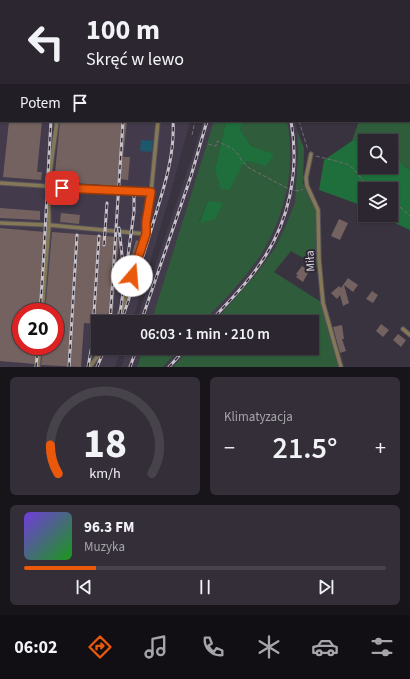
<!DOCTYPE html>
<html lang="pl">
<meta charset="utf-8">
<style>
:root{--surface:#2b262f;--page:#332e37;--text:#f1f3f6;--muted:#a6a5aa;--line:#47434b;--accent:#ea580c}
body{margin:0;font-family:"Source Sans 3",sans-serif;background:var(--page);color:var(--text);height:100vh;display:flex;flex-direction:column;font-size:15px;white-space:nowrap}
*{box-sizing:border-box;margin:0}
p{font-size:13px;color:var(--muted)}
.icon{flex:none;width:22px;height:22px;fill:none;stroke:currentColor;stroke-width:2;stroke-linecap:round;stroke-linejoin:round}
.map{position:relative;height:367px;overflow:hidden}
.side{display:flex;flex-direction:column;gap:10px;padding:10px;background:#18151a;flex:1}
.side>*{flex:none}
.hud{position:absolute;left:0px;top:0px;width:410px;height:122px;box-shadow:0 1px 3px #0004,0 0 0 1px var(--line);background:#2b262f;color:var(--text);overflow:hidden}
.fabs{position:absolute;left:358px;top:134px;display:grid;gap:8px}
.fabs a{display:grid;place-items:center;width:40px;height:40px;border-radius:0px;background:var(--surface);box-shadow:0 1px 3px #0004,0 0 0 1px var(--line);font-size:20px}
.speed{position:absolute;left:12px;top:303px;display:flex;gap:8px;font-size:20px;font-weight:700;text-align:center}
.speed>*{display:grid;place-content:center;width:52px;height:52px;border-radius:50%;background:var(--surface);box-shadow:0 1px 3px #0004,0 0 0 1px var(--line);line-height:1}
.speed .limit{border:6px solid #d22;background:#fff;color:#111}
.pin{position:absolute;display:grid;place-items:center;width:34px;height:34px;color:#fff;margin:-17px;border-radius:8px;box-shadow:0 2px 6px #0006}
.me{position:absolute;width:44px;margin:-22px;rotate:18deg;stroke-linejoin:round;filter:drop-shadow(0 0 3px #0008)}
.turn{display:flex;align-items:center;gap:14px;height:84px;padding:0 20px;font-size:18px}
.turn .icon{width:52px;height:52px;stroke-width:2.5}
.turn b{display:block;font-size:28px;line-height:34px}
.then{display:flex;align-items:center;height:38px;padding:0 20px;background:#0003;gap:8px;font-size:15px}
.big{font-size:30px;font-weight:600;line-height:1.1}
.side .widget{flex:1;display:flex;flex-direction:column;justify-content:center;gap:6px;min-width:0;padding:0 14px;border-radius:6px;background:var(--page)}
.side .dial{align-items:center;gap:0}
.dial svg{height:104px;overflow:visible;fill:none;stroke:var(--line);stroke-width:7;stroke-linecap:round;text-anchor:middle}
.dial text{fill:var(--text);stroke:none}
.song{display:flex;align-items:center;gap:12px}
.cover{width:48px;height:48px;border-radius:6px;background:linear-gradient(135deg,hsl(260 70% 55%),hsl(120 70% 35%))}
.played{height:4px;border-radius:2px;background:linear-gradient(90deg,var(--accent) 20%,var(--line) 20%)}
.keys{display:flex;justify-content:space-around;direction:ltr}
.heat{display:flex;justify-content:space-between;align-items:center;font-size:22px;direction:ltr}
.side .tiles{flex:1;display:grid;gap:10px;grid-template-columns:1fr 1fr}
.widget:last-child{grid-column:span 2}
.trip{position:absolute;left:91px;top:315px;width:228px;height:40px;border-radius:0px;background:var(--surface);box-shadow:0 1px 3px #0004,0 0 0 1px var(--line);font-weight:600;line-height:40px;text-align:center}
.menu{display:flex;height:64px;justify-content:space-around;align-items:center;background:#110f13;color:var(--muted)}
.menu .icon{width:28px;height:28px}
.menu .on{color:var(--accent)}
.menu b{font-size:18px;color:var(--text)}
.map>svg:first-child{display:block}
.built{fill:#433b4c;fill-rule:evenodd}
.green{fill:#2f5d3b;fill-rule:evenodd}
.forest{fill:#1e6f3b}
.water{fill:#1d576c}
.building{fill:#736260}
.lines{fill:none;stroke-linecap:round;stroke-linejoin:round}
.service-casing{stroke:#55505b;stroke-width:5.5}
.path{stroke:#716c76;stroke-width:1;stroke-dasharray:4 2;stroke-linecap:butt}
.service{stroke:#857856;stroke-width:3.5}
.rail-casing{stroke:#c6c2ca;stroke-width:3}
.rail{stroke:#2e2934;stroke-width:1.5;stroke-dasharray:4.5;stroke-linecap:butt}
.route-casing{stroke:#983908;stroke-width:10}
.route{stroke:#ea580c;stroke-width:7}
.labels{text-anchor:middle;stroke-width:4;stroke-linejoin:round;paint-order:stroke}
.street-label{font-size:12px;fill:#d7d4db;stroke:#2e2934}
</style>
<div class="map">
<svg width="410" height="367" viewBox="0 0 410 367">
<rect width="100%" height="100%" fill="#39333f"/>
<path class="built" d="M0 0H233L1 1V121H190L170 195 132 322H98V348H122L115 367H0ZM21 312H55V346H21Z
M203 121H214L151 322H136L195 148Z
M287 121H295L297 130 298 152 295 202 286 225 275 248 257 273 214 322H203L252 267 266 246 285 198 290 149Z
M128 348H143L137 367H121Z
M180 348H190L173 367H163Z"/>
<path class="green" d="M400 0H410V169L403 166 395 151 391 149V141H373L367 138 352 141 359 121H409V1H400Z
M214 121H226L215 169 242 165 248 161 273 154 251 146 240 129 244 121H287C297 171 283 227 252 267 238 286 220 304 203 322H151ZM208 201 223 204 199 223V222Z
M297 130 304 148 303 183 316 211 317 266 291 251 274 272 321 302 339 367H173L190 348H312V322H214L257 273 275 248 286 225 295 202 298 152Z
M143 348H180L163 367H137Z"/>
<path class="forest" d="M226 121H244L240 129 251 146 274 154 266 166 248 161 242 165 229 190 221 189 215 169Z
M367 138 373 141H365V167H391V149L395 151 403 166 410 169V230L377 215H391V189H365V208L355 203 319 190 324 160 352 141Z
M208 201 223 203 215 219 199 223Z"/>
<path class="water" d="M141 140 153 141 152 152 140 151Z"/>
<path class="building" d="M9 121H42L37 172H42L41 180 3 177Z
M60 121H127L123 157H130L128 180 118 179 117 186 59 182 60 173H55Z
M0 208 40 211V220L0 218Z
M61 213 80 215 79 224 60 222Z
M339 219 348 223 340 240 331 236Z
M0 228 45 232 39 312H21V346H37L35 364 0 361Z
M52 232 119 237 112 322H98V324L84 323 81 367 41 365 43 346H55V312H45Z
M136 240 140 242 135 259 131 258Z
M302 266 309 271 303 282 296 277 298 275 296 274Z
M348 278 358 285 353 292 344 285 349 303 343 306 340 295 337 299 331 293 339 286 341 288Z
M372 291 378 295 373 303 366 299Z
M381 324 389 330 383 337 376 331Z
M342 325 344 339H342L346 351 340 353 333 327Z
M398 334 406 340 401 347 393 340Z"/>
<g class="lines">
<defs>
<path id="service" d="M156 0 157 1
M137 1V0
M0 56H1
M311 154 306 178 307 186 318 210 319 260 323 303 341 367
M0 183 151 193
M0 223 49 225 146 234
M42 312 49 225 48 187 57 121
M116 322 123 305 146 234V222L151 193 158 121
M403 329 410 335
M38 367 40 346
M90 367 103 348"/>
</defs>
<use href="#service" class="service-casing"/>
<path class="path" d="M236 1V0
M299 121 308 150
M192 135 195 121
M208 144 216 146 217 141 233 149 238 154 242 161 249 168 291 190 300 191 303 189
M316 156 347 164 354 169 369 189
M391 199 410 216"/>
<use href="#service" class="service"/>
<defs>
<path id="rail" d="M98 0 99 1
M213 0 214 1
M228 1V0
M119 228 123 264
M104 245 107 203
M40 312C45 248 47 185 51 121
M120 314 134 212V189
M110 322 123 121
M121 322C133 288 144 254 154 220 164 187 175 155 173 121
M141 322 191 176 207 121
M210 322C227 303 246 285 260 264 289 223 300 171 291 121
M111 348H112
M36 367 38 346
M69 367 77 235
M88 367 92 345 99 236
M97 367 105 348
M130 367 137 348
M169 367 186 348"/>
</defs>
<use href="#rail" class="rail-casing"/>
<use href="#rail" class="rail"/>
</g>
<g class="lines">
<defs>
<path id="route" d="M62 188 151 192 146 222V234L132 276"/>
</defs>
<use href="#route" class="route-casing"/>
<use href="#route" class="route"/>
</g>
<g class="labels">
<g class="street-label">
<text transform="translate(310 261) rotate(-93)" y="4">Miła</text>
</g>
</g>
</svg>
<div class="fabs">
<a><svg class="icon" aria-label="search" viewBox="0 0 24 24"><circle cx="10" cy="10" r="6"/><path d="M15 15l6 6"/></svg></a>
<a><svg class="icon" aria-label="layers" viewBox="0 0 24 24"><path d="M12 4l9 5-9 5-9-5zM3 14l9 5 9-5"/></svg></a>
</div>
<div class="speed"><div class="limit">20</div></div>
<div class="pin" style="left:62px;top:188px;background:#d93025"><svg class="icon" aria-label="arrive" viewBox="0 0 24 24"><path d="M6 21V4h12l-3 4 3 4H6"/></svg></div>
<svg class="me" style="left:132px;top:276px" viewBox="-20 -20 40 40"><circle r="19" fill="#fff"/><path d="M0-13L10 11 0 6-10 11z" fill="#ea580c"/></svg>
<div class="trip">06:03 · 1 min · 210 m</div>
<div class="hud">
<div class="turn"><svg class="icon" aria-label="left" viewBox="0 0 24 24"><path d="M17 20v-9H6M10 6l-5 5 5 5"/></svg><div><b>100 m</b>Skręć w lewo</div></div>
<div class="then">Potem<svg class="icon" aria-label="arrive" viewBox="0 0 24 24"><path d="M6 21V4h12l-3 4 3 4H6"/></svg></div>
</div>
</div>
<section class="side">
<div class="tiles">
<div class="widget dial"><svg viewBox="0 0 100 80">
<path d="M14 69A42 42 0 1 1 86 69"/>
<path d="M14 69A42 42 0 0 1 8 47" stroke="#ea580c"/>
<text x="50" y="56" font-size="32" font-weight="700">18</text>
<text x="50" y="72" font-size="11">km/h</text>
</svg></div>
<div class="widget"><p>Klimatyzacja</p>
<div class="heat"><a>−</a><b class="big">21.5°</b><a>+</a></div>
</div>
<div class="widget">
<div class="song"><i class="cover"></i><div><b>96.3 FM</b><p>Muzyka</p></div></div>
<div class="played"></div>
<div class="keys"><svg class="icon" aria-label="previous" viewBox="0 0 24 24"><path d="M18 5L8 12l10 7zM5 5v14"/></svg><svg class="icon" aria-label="pause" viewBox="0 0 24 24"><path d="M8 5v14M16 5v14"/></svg><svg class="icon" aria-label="next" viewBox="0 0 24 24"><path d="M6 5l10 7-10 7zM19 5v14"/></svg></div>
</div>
</div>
</section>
<nav class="menu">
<b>06:02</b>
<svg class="icon on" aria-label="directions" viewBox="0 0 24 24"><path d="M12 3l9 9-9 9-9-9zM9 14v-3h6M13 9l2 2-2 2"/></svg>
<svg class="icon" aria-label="music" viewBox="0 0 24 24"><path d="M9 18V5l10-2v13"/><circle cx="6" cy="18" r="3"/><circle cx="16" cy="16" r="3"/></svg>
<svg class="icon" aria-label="phone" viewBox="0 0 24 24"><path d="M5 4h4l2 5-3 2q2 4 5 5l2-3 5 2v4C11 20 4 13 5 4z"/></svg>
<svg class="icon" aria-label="climate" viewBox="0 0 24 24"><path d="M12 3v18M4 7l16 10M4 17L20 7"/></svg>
<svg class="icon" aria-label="car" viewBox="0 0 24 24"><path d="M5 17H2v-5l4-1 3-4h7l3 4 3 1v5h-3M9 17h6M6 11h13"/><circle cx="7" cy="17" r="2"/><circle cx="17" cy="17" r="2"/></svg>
<svg class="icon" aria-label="filters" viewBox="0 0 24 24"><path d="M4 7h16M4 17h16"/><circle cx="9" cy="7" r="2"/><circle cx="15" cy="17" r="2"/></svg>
</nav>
